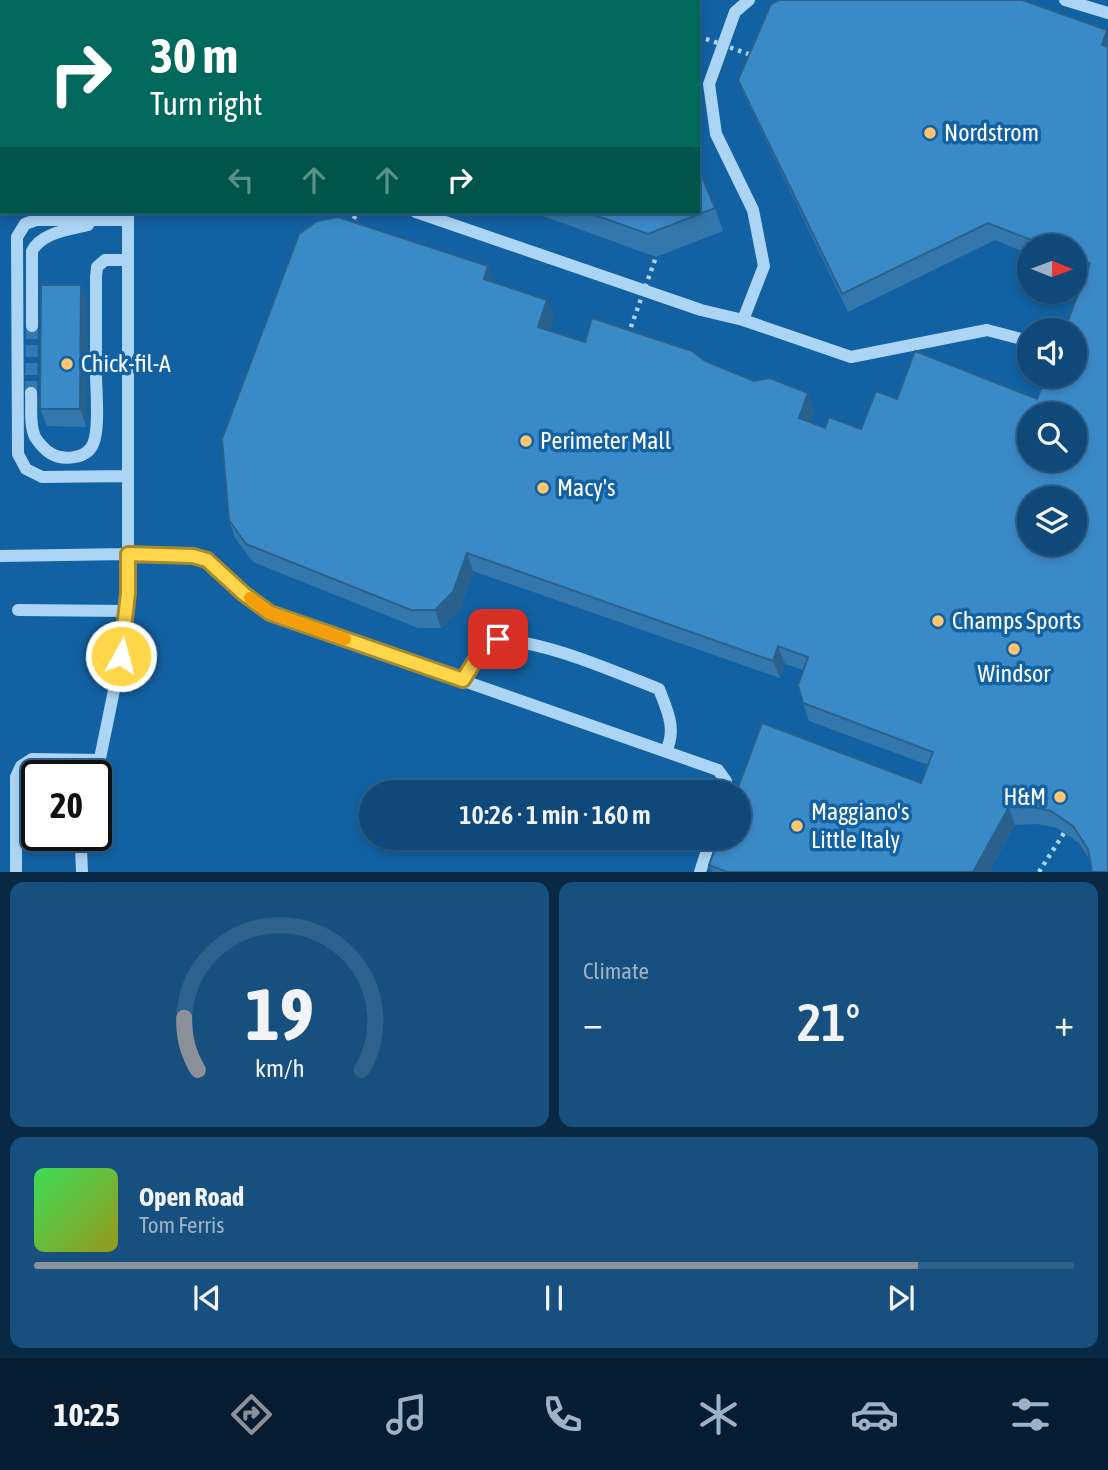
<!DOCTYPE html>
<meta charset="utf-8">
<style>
:root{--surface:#0e497a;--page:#17507f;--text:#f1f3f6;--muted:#9bb2c7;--line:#2e618b;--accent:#8c9099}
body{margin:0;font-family:"Asap Condensed",sans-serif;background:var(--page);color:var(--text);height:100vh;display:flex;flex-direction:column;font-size:26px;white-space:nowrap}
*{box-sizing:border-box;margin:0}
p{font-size:23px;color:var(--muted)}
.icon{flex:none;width:38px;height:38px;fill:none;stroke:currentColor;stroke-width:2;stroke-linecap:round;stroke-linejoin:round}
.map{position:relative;height:872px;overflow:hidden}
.drawer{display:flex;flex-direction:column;gap:10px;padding:10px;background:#082843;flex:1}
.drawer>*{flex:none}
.hud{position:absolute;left:0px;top:0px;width:700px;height:214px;box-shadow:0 4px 10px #0003,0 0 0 2px var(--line);background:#00695c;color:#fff;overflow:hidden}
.needle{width:46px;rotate:91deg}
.fabs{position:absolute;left:1017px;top:234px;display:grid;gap:14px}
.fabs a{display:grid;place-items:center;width:70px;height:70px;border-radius:50%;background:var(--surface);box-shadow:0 4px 10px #0003,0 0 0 2px var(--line);font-size:35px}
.speed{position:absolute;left:21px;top:760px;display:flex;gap:14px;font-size:35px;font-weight:700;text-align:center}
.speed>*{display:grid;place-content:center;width:91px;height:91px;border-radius:50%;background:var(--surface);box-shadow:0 4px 10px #0003,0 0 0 2px var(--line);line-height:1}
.speed .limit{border:4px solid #111;border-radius:10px;background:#fff;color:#111}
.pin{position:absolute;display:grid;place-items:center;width:60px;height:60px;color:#fff;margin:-30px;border-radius:14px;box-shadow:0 4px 10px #0006}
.me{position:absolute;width:77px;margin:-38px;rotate:7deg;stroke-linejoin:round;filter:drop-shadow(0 0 5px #0008)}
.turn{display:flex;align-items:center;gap:24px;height:147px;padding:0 35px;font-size:32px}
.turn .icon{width:91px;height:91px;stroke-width:2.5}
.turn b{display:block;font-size:49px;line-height:60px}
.lanes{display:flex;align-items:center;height:66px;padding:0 35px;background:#0003;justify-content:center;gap:35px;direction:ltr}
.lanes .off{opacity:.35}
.big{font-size:52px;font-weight:600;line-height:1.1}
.drawer .tile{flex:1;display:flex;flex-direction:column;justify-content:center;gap:10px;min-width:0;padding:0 24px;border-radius:14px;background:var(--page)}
.drawer .dial{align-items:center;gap:0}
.dial svg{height:182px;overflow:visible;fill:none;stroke:var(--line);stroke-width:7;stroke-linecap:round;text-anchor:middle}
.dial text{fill:var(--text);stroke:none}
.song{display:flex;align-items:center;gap:21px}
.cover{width:84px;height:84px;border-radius:10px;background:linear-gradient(135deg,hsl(130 70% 55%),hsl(60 70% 35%))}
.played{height:7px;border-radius:4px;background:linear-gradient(90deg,var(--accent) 85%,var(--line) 85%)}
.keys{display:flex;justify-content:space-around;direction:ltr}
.heat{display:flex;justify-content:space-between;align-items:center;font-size:38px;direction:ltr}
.drawer .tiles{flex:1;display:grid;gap:10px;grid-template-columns:1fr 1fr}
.tile:last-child{grid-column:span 2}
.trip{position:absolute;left:359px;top:780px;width:392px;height:70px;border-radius:35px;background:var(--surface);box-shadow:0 4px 10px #0003,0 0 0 2px var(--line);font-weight:600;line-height:70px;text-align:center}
.tab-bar{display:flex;height:112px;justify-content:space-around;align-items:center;background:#061d31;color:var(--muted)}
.tab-bar .icon{width:49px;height:49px}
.tab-bar .current{color:var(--accent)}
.tab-bar b{font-size:32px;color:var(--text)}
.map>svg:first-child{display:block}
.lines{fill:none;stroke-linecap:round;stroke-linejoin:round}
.minor-tunnel{stroke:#3679b0;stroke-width:12;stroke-dasharray:12 6;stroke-linecap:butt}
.path{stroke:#acd5f5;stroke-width:4.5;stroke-dasharray:3.5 5;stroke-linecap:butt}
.minor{stroke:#acd5f5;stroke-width:12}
.path-bridge{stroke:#acd5f5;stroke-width:4.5;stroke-dasharray:3.5 5;stroke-linecap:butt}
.wall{fill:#3377ac}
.shaded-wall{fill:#29618c}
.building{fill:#3b8ac8;stroke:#29618c;stroke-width:2;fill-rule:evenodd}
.route-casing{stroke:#a68a30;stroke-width:18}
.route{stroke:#ffd54a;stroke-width:12}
.slow{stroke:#f59e0b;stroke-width:12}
.poi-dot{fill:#ffc570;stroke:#1261a2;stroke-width:2.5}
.labels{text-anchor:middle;stroke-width:7;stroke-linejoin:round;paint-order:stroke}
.poi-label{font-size:24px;fill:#fff;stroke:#1261a2;text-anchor:start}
</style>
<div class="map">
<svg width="1108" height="872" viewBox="0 0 1108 872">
<rect width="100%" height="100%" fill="#1261a2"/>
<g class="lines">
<path class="minor-tunnel" d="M31 393 32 326"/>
<path class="path" d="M349 226 358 212
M1039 872 1064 833"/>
<path class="minor" d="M1065 0 1108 13
M0 152H2
M416 212 701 310 743 320 764 266 753 210 716 134 709 84 735 12 749 0
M128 220H36L25 224 17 237 18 454 26 469 42 477 128 476
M743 320 851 357 987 330 1029 341
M32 326V251C42 232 69 230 88 225
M96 358V277L97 267 105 260H128
M31 393C32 407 29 424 35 437 38 442 45 450 50 453 63 461 87 459 93 444 100 429 96 391 96 373
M0 556 128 554 193 556 207 560 244 594 270 613 718 770 726 781V793
M18 610 127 611
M463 680 478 656 498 639C553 644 607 669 659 689 667 710 677 729 666 751
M96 778 121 656 128 593V212
M16 872V777L21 766 32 759 100 760
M82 872 81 848 83 835
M700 872 711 838"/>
<path class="path-bridge" d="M698 36 754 56
M628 335 656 257"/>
</g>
<path class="wall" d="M0 0H152V2H2V98H0Z
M264 0H667L663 2H265Z
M1107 30 1090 860 1079 843 1057 828 1037 824 1015 825 989 872H712L709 865 921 783 928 765 809 721 803 703V670L785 664 780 678 473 571 460 610 441 628H418L253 562 235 538 229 520 494 282 554 317 549 330 585 342 705 361 754 381 808 393 814 411 810 422 825 428 861 429 897 399H1037L1085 276 1074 272V247H1029V254L995 240 848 312 745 97 738 80Z
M715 208 723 231 656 257 532 212H698Z
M81 285 87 303 86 427 47 426 40 409Z"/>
<path class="shaded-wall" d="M93 0H118V2H94Z
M1107 30 1108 32V61L1102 45Z
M488 266 494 284 484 279Z
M81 285 87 303 86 427 80 409Z
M547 300 554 317 545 344 538 327Z
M808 393 814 411 805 435 799 418Z
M467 553 473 571 460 610 441 628 435 610Z
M778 646 785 664 780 678 773 661Z
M1009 807 1015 825 989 872H973Z"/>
<path class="building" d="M108 0H146V2H108Z
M174 0H241L242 2H175Z
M267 0H632L633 2H268Z
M779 0H1022L1107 30 1102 45 1108 47V872H1092L1088 849 1073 826 1051 811 1030 806 1009 807 973 872H727L709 865 719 838H738V793H736L762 723 921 783 933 752 803 703 798 685 808 657 778 646 773 661 467 553 453 592 435 610H411L246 544 229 520 222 439 299 234 317 221 338 217 488 266 484 279 547 300 538 327 585 342 592 318 692 351 705 361 754 381 770 378 808 393 799 418 825 428 829 417 861 429 876 391 897 399 915 351 1037 399 1046 376H1074V331H1064L1090 263 1074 257V247H1049L988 223 842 294 738 80 771 4ZM1029 415H1074V460H1029ZM1029 499H1074V544H1029Z
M0 20 2 25V80H0Z
M698 167 715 208 648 234 586 212H698Z
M41 285H81L80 409H40Z"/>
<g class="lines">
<defs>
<path id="route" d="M121 656 128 593V554L193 556 207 560 244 594 270 613 463 680 478 656 498 639"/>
</defs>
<use href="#route" class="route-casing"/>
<use href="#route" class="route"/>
<path class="slow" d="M250 598 270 613 345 639"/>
</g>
<g class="poi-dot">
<circle cx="930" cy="133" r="7"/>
<circle cx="67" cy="364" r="7"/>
<circle cx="526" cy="441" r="7"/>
<circle cx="543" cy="488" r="7"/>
<circle cx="938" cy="621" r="7"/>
<circle cx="1014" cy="649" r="7"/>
<circle cx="1060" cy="797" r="7"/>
<circle cx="797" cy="826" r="7"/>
</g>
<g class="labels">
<g class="poi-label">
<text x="944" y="141">Nordstrom</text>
<text x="81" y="372">Chick-fil-A</text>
<text x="540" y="449">Perimeter Mall</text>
<text x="557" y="496">Macy's</text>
<text x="952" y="629">Champs Sports</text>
<text x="1014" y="682" text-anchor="middle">Windsor</text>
<text x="1046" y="805" text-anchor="end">H&amp;M</text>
<text x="811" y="820">Maggiano's<tspan x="811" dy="28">Little Italy</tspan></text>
</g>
</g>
</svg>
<div class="fabs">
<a><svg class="needle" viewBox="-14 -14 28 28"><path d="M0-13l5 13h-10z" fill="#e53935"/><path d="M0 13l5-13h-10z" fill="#9bb2c7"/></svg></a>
<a><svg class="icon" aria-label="sound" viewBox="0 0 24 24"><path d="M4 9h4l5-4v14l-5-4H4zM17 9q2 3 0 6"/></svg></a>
<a><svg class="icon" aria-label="search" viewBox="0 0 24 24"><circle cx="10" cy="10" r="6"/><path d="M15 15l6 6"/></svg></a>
<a><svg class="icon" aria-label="layers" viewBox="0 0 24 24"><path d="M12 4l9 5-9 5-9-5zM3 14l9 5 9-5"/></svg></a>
</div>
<div class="speed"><div class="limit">20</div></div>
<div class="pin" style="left:498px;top:639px;background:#d93025"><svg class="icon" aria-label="arrive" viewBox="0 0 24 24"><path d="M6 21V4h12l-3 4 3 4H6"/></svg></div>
<svg class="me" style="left:121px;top:656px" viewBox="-20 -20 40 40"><circle r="17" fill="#ffd54a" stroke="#fff" stroke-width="3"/><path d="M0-11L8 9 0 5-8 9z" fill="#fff"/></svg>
<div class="trip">10:26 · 1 min · 160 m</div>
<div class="hud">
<div class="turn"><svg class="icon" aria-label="right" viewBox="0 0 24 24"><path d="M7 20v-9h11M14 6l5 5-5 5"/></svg><div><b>30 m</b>Turn right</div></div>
<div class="lanes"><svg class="icon off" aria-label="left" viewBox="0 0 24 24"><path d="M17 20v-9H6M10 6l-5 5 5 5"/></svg><svg class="icon off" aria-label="ahead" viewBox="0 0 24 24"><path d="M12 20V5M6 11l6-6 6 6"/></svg><svg class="icon off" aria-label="ahead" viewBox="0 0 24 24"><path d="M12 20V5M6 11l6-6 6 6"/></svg><svg class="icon" aria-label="right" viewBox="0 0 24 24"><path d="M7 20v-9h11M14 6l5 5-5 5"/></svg></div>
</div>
</div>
<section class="drawer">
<div class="tiles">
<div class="tile dial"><svg viewBox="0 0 100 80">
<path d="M14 69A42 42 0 1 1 86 69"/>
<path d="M14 69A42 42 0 0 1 8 46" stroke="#8c9099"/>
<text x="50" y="56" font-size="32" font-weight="700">19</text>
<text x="50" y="72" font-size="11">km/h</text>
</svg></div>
<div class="tile"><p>Climate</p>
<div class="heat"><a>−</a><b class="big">21°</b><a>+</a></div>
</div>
<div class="tile">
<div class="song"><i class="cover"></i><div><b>Open Road</b><p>Tom Ferris</p></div></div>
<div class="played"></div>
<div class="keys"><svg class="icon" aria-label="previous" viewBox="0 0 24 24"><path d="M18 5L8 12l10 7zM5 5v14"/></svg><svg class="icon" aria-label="pause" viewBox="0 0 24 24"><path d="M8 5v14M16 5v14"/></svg><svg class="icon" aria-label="next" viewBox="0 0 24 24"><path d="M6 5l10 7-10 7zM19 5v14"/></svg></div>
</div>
</div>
</section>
<nav class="tab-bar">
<b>10:25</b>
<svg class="icon current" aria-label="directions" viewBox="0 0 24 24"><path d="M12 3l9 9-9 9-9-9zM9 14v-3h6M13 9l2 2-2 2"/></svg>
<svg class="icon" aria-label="music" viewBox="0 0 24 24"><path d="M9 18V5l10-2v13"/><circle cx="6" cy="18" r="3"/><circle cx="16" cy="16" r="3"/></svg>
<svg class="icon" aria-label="phone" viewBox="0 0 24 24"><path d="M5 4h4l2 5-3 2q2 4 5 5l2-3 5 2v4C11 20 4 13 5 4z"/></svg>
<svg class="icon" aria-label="climate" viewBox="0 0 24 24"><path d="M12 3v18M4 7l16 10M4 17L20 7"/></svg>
<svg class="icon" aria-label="car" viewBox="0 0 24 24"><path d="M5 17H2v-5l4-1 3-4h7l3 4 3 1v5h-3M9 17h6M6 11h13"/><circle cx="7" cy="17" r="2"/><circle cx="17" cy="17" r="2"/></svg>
<svg class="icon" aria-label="filters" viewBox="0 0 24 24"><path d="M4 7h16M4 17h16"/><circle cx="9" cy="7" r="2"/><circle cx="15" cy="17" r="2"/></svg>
</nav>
